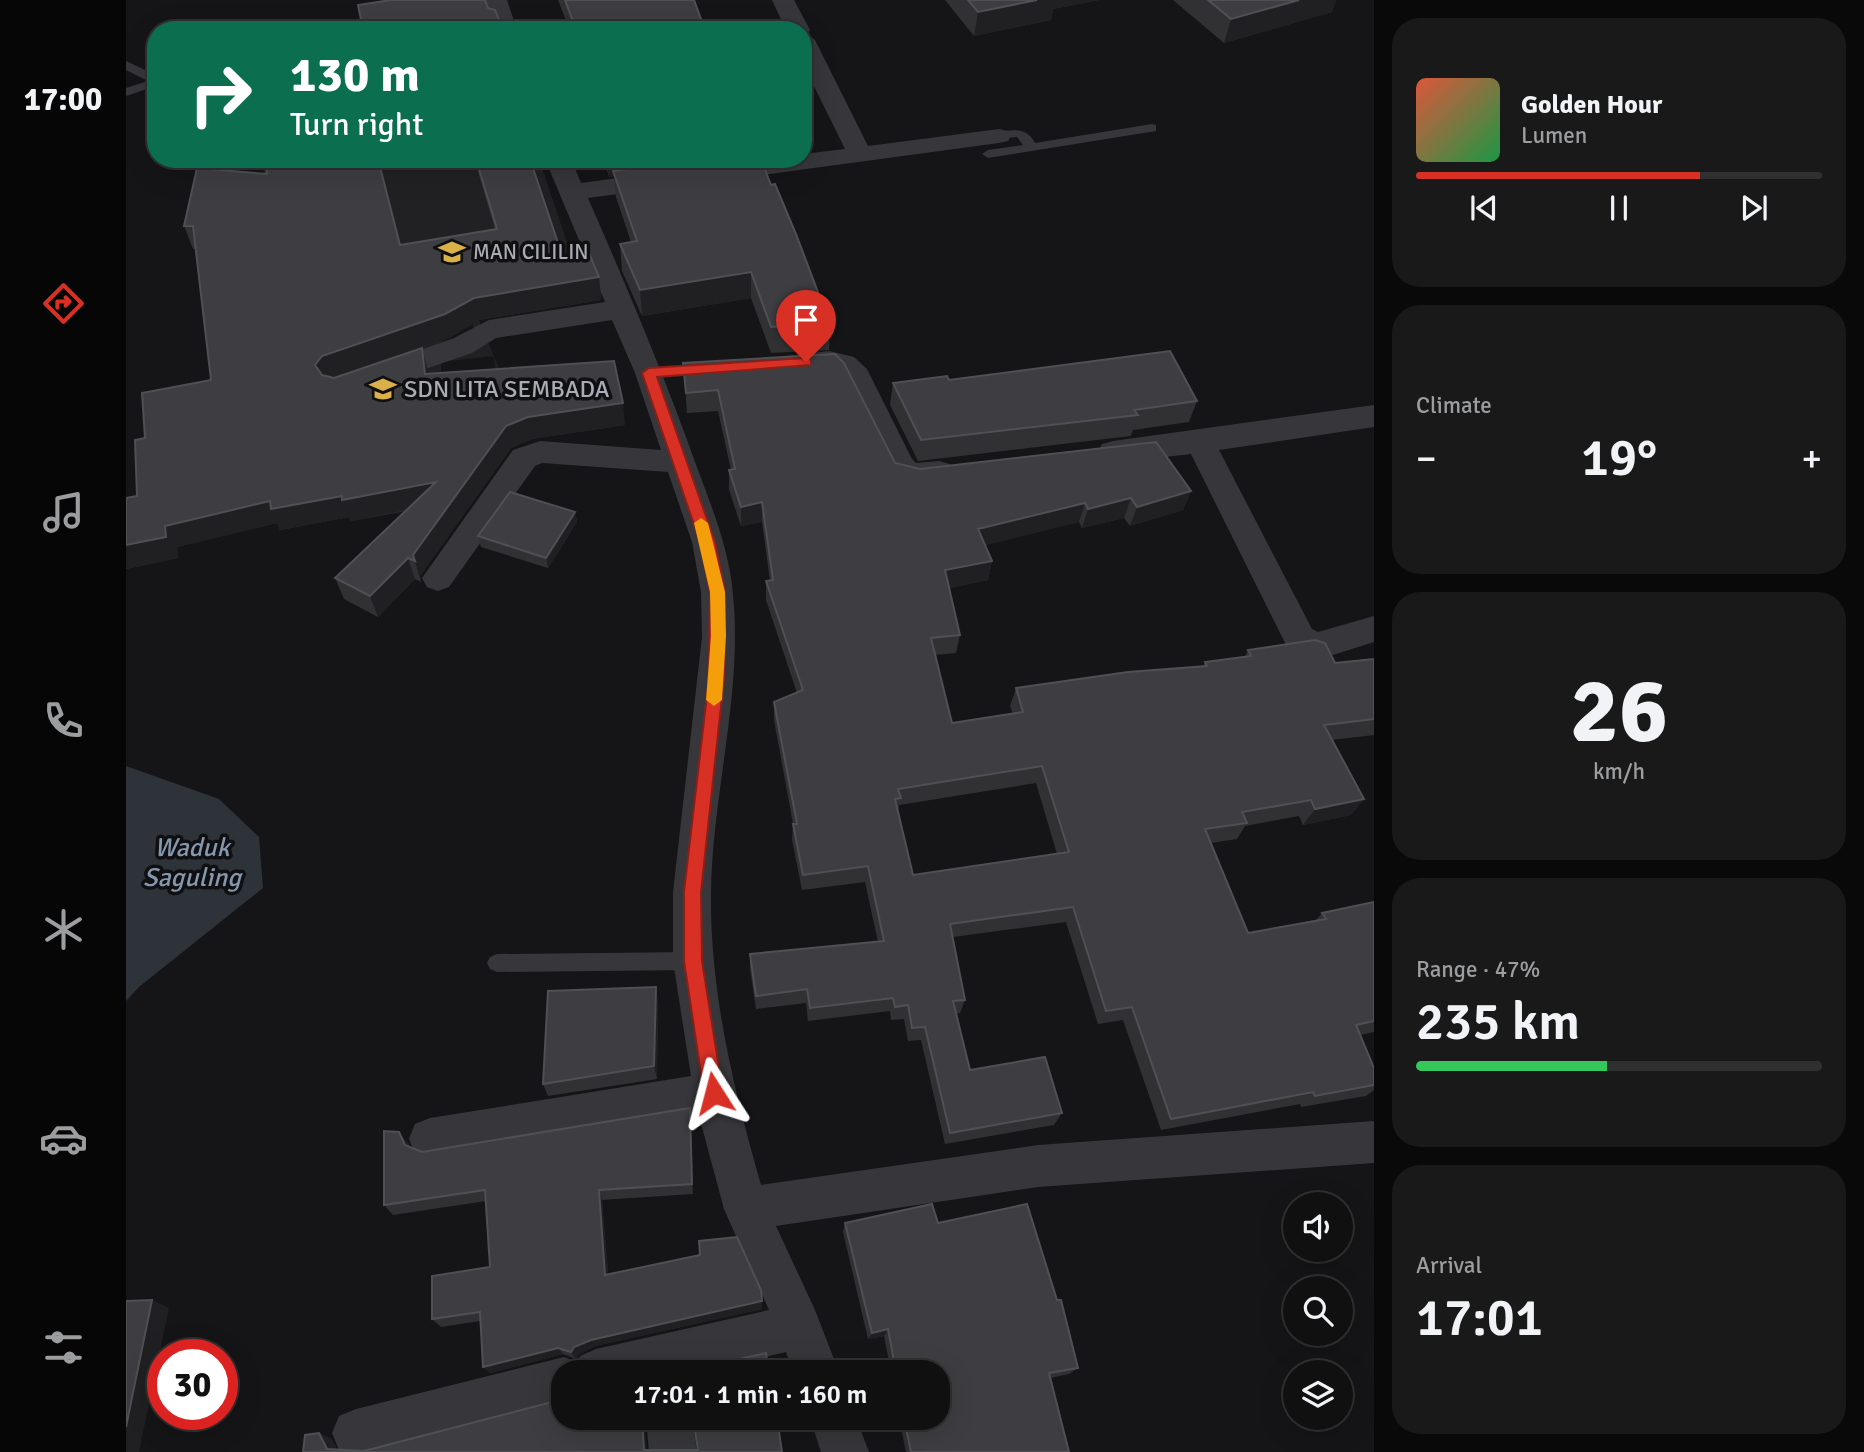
<!DOCTYPE html>
<meta charset="utf-8">
<style>
:root{--surface:#101011;--page:#19191a;--text:#f1f3f6;--muted:#9c9d9f;--line:#303031;--accent:#d93025}
body{margin:0;font-family:Signika,sans-serif;background:var(--page);color:var(--text);height:100vh;display:flex;flex-direction:column;font-size:26px;white-space:nowrap}
*{box-sizing:border-box;margin:0}
p{font-size:23px;color:var(--muted)}
.icon{flex:none;width:38px;height:38px;fill:none;stroke:currentColor;stroke-width:2;stroke-linecap:round;stroke-linejoin:round}
.map{position:relative;flex:1;overflow:hidden}
.panel{display:flex;flex-direction:column;gap:18px;padding:18px;background:#090909;width:490px}
.panel>*{flex:none}
.hud{position:absolute;left:21px;top:21px;width:665px;height:147px;border-radius:28px;box-shadow:0 7px 28px #0002,0 0 0 2px var(--line);background:#0b6e4f;color:#fff;overflow:hidden}
.fabs{position:absolute;left:1157px;top:1192px;display:grid;gap:14px}
.fabs a{display:grid;place-items:center;width:70px;height:70px;border-radius:50%;background:var(--surface);box-shadow:0 7px 28px #0002,0 0 0 2px var(--line);font-size:35px}
.speed{position:absolute;left:21px;top:1339px;display:flex;gap:14px;font-size:35px;font-weight:700;text-align:center}
.speed>*{display:grid;place-content:center;width:91px;height:91px;border-radius:50%;background:var(--surface);box-shadow:0 7px 28px #0002,0 0 0 2px var(--line);line-height:1}
.speed .limit{border:10px solid #d22;background:#fff;color:#111}
.pin{position:absolute;display:grid;place-items:center;width:60px;height:60px;color:#fff;margin:-72px -30px;border-radius:50% 50% 50% 0;rotate:-45deg;box-shadow:0 0 7px #0007}
.pin .icon{rotate:45deg}
.me{position:absolute;width:77px;margin:-38px;rotate:351deg;stroke-linejoin:round;filter:drop-shadow(0 0 5px #0008)}
.turn{display:flex;align-items:center;gap:24px;height:147px;padding:0 28px;font-size:32px}
.turn .icon{width:91px;height:91px;stroke-width:2.5}
.turn b{display:block;font-size:49px;line-height:60px}
.big{font-size:52px;font-weight:600;line-height:1.1}
.panel .card{flex:1;display:flex;flex-direction:column;justify-content:center;gap:10px;min-width:0;padding:0 24px;border-radius:28px;background:var(--page)}
.panel .dial{align-items:center;gap:0}
.dial b{font-size:91px;line-height:1}
.song{display:flex;align-items:center;gap:21px}
.cover{width:84px;height:84px;border-radius:10px;background:linear-gradient(135deg,hsl(10 70% 55%),hsl(140 70% 35%))}
.played{height:7px;border-radius:4px;background:linear-gradient(90deg,var(--accent) 70%,var(--line) 70%)}
.keys{display:flex;justify-content:space-around;direction:ltr}
.heat{display:flex;justify-content:space-between;align-items:center;font-size:38px;direction:ltr}
.charge{height:10px;border-radius:5px;background:linear-gradient(90deg,#34c759 47%,var(--line) 0)}
.trip{position:absolute;left:425px;top:1360px;width:399px;height:70px;border-radius:28px;background:var(--surface);box-shadow:0 7px 28px #0002,0 0 0 2px var(--line);font-weight:600;line-height:70px;text-align:center}
main{display:flex;flex:1;min-height:0}
.tab-bar{display:flex;flex-direction:column;width:126px;justify-content:space-around;align-items:center;background:#060607;color:var(--muted)}
.tab-bar .icon{width:49px;height:49px}
.tab-bar .on{color:var(--accent)}
.tab-bar b{font-size:32px;color:var(--text)}
.map>svg:first-child{display:block}
.built{fill:#212123;fill-rule:evenodd}
.water{fill:#2d3339}
.lines{fill:none;stroke-linecap:round;stroke-linejoin:round}
.lane{fill:#37373b;fill-rule:evenodd}
.street{fill:#37373b;fill-rule:evenodd}
.wall{fill:#313134;fill-rule:evenodd}
.shaded-wall{fill:#202022}
.building{fill:#3e3e42;stroke:#4f5054;stroke-width:2;fill-rule:evenodd}
.route{fill:#d93025;stroke:#8d1f18;stroke-width:2}
.slow{fill:#f59e0b}
.labels{text-anchor:middle;stroke-width:7;stroke-linejoin:round;paint-order:stroke}
.far-poi-label{font-size:21px;fill:#a9acb5;stroke:#101012;text-anchor:start}
.poi-label{font-size:24px;fill:#a9acb5;stroke:#101012;text-anchor:start}
.water-label{font-size:26px;font-style:italic;fill:#8497ac;stroke:#101012}
</style>
<main>
<nav class="tab-bar">
<b>17:00</b>
<svg class="icon on" aria-label="directions" viewBox="0 0 24 24"><path d="M12 3l9 9-9 9-9-9zM9 14v-3h6M13 9l2 2-2 2"/></svg>
<svg class="icon" aria-label="music" viewBox="0 0 24 24"><path d="M9 18V5l10-2v13"/><circle cx="6" cy="18" r="3"/><circle cx="16" cy="16" r="3"/></svg>
<svg class="icon" aria-label="phone" viewBox="0 0 24 24"><path d="M5 4h4l2 5-3 2q2 4 5 5l2-3 5 2v4C11 20 4 13 5 4z"/></svg>
<svg class="icon" aria-label="climate" viewBox="0 0 24 24"><path d="M12 3v18M4 7l16 10M4 17L20 7"/></svg>
<svg class="icon" aria-label="car" viewBox="0 0 24 24"><path d="M5 17H2v-5l4-1 3-4h7l3 4 3 1v5h-3M9 17h6M6 11h13"/><circle cx="7" cy="17" r="2"/><circle cx="17" cy="17" r="2"/></svg>
<svg class="icon" aria-label="filters" viewBox="0 0 24 24"><path d="M4 7h16M4 17h16"/><circle cx="9" cy="7" r="2"/><circle cx="15" cy="17" r="2"/></svg>
</nav>
<div class="map">
<svg width="1248" height="1452" viewBox="0 0 1248 1452">
<rect width="100%" height="100%" fill="#151517"/>
<path class="built" d="M138 159H348L385 285 400 159H413L452 275 344 299 381 387 141 478 135 253ZM341 301 349 335 231 355ZM368 356 370 386 315 392V362Z"/>
<path class="water" d="M0 766 93 799 133 837 137 888 13 987 0 1001Z"/>
<g class="lines">
<path class="lane" d="M0 61 30 75V86L0 96V88L22 81 0 70Z
M1026 124 1030 125V131L862 158 856 154 862 150 897 145 891 137 869 139V133C885 130 900 126 909 143Z
M567 952 574 955 577 961 574 967 567 970 371 972 364 969 361 963 364 957 371 954Z"/>
<path class="street" d="M359 0H381L391 30H368Z
M646 0H668L684 30 681 34 689 40 742 146 873 129 882 131 885 136 882 141 873 143 591 181 582 179 578 173 582 167C613 160 645 159 677 159V154L719 149 677 64V30H660Z
M419 159H445L455 183 536 172 545 174 549 180 545 186 536 188 462 198C500 285 537 372 569 462 585 505 603 548 607 594 617 694 586 794 585 894 584 994 608 1090 635 1185L912 1145 1248 1121V1163L912 1187 650 1226 689 1310 713 1372H667L660 1352 571 1372H438V1403L248 1452 213 1450 206 1433 213 1416 230 1409 438 1357 451 1362 454 1356 470 1349 643 1310 598 1209 573 1116 304 1160 289 1154 283 1139 289 1124 304 1118 565 1076 547 961V892L576 637 575 592 566 542 542 472 416 463 409 466 323 587 312 591 301 587 296 578 387 450 414 441 535 450 509 373 486 320 370 338 346 353 252 385 242 382 237 375 242 368 326 339 363 320 479 302Z
M703 351 728 357 741 369 786 459 790 463 813 461 824 464 828 472 824 480 792 486 767 478 714 376C698 365 678 375 660 370L656 363 660 356Z
M1248 405V427L1093 450 1186 629 1192 632 1248 616V642L1191 660 1162 649 1065 454 987 463 976 460 972 452 976 444 987 441Z
M520 1418H566L571 1452H523Z
M684 1418H730L743 1452H695Z"/>
</g>
<path class="wall" d="M432 0H568L443 28Z
M819 0H973L927 9 925 20 848 36Z
M1047 0H1210L1206 12 1098 43Z
M139 159H260L252 161 274 245 369 230 348 159H404L437 258 473 277 475 300 353 320 325 337 207 378 302 374 499 425 406 439 385 448 294 576 295 582 289 579 252 617 218 599 209 578 280 511 225 521 223 517 154 530 151 523 51 547 52 558 0 569V498L11 496 19 438 85 380 70 249H67L58 226 141 174Z
M478 159H635L704 324 703 350 645 353 625 298 516 316 496 271 494 244 505 242 490 197 488 176 483 177Z
M557 363 769 463 794 469 1065 491 1057 510 1004 526 998 518 956 528 953 522 859 545 866 561 862 580 823 588 834 635 830 653 809 655 826 723 887 714 884 706 890 688 1077 666 1079 662 1119 657 1122 650 1209 663 1248 659V735L1206 740 1238 799 1225 815 1177 825 1173 816 1119 826 1111 839 1085 843 1122 933 1190 920 1196 913 1248 902V1032L1234 1035 1248 1068V1090L1240 1096 1175 1107 1174 1104 1035 1130 997 1020 972 1024 940 922 827 937 839 1000 834 1013 830 1014 844 1070 936 1113 928 1125 819 1144 795 1040 782 1041 778 1019 765 1020 764 1011 682 1021 680 1003 630 1009 624 969V954L752 942 739 882 676 890 666 840 667 824 648 720V702L671 693 640 600V581H644L636 522 615 526 603 490V470H605L592 411 561 413ZM910 783 931 854 787 875 772 812 773 805Z
M823 380 1071 401 1063 422 1007 430 1005 436 792 461 764 405 767 383Z
M449 512 451 522 422 568 355 547 352 536Z
M532 1002 531 1079 422 1096 417 1084Z
M565 1120 567 1194 476 1200 482 1274 636 1309 469 1346 453 1354 450 1359 437 1354 364 1373 357 1367 354 1321 315 1327 306 1319 364 1267 360 1201 267 1215 258 1205 282 1143 284 1147 296 1152Z
M719 1223H812L952 1368 943 1374 924 1378 943 1452H780L773 1418H812V1372H765L758 1336 742 1339 717 1232Z"/>
<path class="shaded-wall" d="M911 0H973L927 9 925 20 848 36 852 12Z
M1173 0H1210L1206 12 1098 43 1105 19Z
M481 159H614L487 171 488 176 483 177Z
M625 272V298L516 316 514 290Z
M473 277 475 300 353 320 325 337 204 379 197 388 189 365 196 356 348 298Z
M296 348 302 371 305 396 299 374Z
M497 403 499 425 406 439 385 448 294 576 295 582 287 555 380 426 402 417Z
M310 482 317 503 225 521 223 517 154 530 151 523 51 547 52 558 0 569V545L39 526 144 501Z
M1065 491 1057 510 1004 526 1011 507Z
M1005 498 998 518 956 528 962 509Z
M636 502V522L615 526V507Z
M959 503 953 522 848 548 852 529Z
M449 512 451 522 422 568 420 558Z
M282 558 289 579 252 617 244 596Z
M866 561 862 580 815 589 819 570Z
M1238 799 1225 815 1177 825 1189 809Z
M530 987 532 1002 531 1079 528 1066Z
M564 1108 565 1120 567 1194 566 1184Z
M273 1132 282 1143 288 1156 279 1145Z
M473 1190 476 1200 483 1283 479 1275Z
M26 1300 43 1308 13 1452H0V1427Z
M636 1301V1309L469 1346 453 1354 450 1359 445 1352 448 1347 465 1340Z
M762 1329 758 1336 742 1339 746 1333Z
M432 1348 437 1354 364 1373 357 1367Z
M516 1418H518L521 1452 518 1450Z
M193 1433 205 1438 213 1452 201 1449Z"/>
<path class="building" d="M265 0H359L362 8 369 10 377 30H237L232 5Z
M439 0H568L579 30H427L449 27Z
M842 0H911L852 12Z
M1082 0H1173L1105 19Z
M139 159H252L274 245 371 229 350 159H404L437 258 463 253 473 277 348 298 319 314 196 356 189 365 196 375 208 378 296 348 299 374 488 361 497 403 402 417 380 426 287 555 289 561 282 558 244 596 209 578 310 482 216 500V496L145 509 144 501 39 526 40 537 0 545V498L11 496 9 440 19 438 16 393 85 380 67 226H58L71 168 141 174Z
M573 159H635L645 185 649 184 670 234 704 324 645 327 625 272 514 290 494 244 511 241 487 171Z
M1044 351 1071 401 1008 410 1012 415 795 440 767 383 821 376 823 380Z
M709 354 718 363 769 463 794 469 1030 442 1065 491 1011 507 1005 498 962 509 959 503 852 529 866 561 819 570 834 635 805 638 826 723 897 712 890 688 1002 672 1081 666 1079 662 1125 656 1122 650 1189 640 1199 643 1209 663 1248 659V719L1198 725 1238 799 1189 809 1185 800 1116 812 1121 823 1079 829 1122 933 1200 919 1196 913 1248 902V1021L1230 1025 1248 1068V1085L1189 1096 1187 1092 1045 1119 1006 1007 980 1011 947 907 824 924 839 1000 827 1001 844 1070 919 1057 936 1113 824 1133 799 1027 786 1028 782 1005 769 1007 767 998 684 1008 681 989 630 996 624 954 758 941 742 866 677 875 667 824H671L648 702 677 690 640 581 647 580 636 502 615 507 603 470 609 469 592 390 560 393 557 363ZM916 766 943 852 787 875 769 799 775 798 772 789Z
M384 492 449 512 420 558 352 536Z
M530 987 528 1066 417 1084 422 991Z
M564 1108 566 1184 473 1190 479 1275 574 1255 573 1241 611 1237 635 1290 636 1301 465 1340 448 1347 445 1352 432 1348 357 1367 354 1312 306 1319V1276L364 1267 359 1190 258 1205V1131L273 1132 279 1145 296 1152Z
M806 1204 812 1223 901 1204 931 1300H935L952 1368 923 1373 943 1452H785L778 1418H812V1372H770L762 1329 746 1333 719 1223Z
M26 1300 0 1427V1301Z
M640 1353 643 1372H438V1418H516L518 1450H572L567 1418H651L656 1452H177L179 1435 193 1433 201 1449 238 1451 434 1400 436 1369H570Z"/>
<path class="route" d="M680 358 685 359V365L531 377 589 542 599 592 598 678 575 892 576 961 597 1093 594 1100 588 1103 581 1100 578 1093 558 961V892L583 678 584 592 574 542 516 373 523 368Z"/>
<path class="slow" d="M575 518 582 523 599 592 600 636 596 700 588 706 580 700 585 636 584 592 568 523Z"/>
<defs>
<symbol id="school-bare" viewBox="-9 -9 18 18"><path d="M0-5L7-2L0 1L-7-2ZM-4 1L0 2.5L4 1V4Q0 6-4 4Z" fill="#dab149" stroke="#101012" stroke-width="2.5" paint-order="stroke"/></symbol>
</defs>
<g fill-rule="evenodd">
<use href="#school-bare" x="307" y="233" width="38" height="38"/>
<use href="#school-bare" x="238" y="370" width="38" height="38"/>
</g>
<g class="labels">
<g class="far-poi-label">
<text x="347" y="259">MAN CILILIN</text>
</g>
<g class="poi-label">
<text x="278" y="397">SDN LITA SEMBADA</text>
</g>
<g class="water-label">
<text x="66" y="856">Waduk<tspan x="66" dy="30">Saguling</tspan></text>
</g>
</g>
</svg>
<div class="fabs">
<a><svg class="icon" aria-label="sound" viewBox="0 0 24 24"><path d="M4 9h4l5-4v14l-5-4H4zM17 9q2 3 0 6"/></svg></a>
<a><svg class="icon" aria-label="search" viewBox="0 0 24 24"><circle cx="10" cy="10" r="6"/><path d="M15 15l6 6"/></svg></a>
<a><svg class="icon" aria-label="layers" viewBox="0 0 24 24"><path d="M12 4l9 5-9 5-9-5zM3 14l9 5 9-5"/></svg></a>
</div>
<div class="speed"><div class="limit">30</div></div>
<div class="pin" style="left:680px;top:362px;background:#d93025"><svg class="icon" aria-label="arrive" viewBox="0 0 24 24"><path d="M6 21V4h12l-3 4 3 4H6"/></svg></div>
<svg class="me" style="left:588px;top:1093px" viewBox="-20 -20 40 40"><path d="M0-17L14 15 0 8-14 15z" fill="#d93025" stroke="#fff" stroke-width="4"/></svg>
<div class="trip">17:01 · 1 min · 160 m</div>
<div class="hud">
<div class="turn"><svg class="icon" aria-label="right" viewBox="0 0 24 24"><path d="M7 20v-9h11M14 6l5 5-5 5"/></svg><div><b>130 m</b>Turn right</div></div>
</div>
</div>
<section class="panel">
<div class="card">
<div class="song"><i class="cover"></i><div><b>Golden Hour</b><p>Lumen</p></div></div>
<div class="played"></div>
<div class="keys"><svg class="icon" aria-label="previous" viewBox="0 0 24 24"><path d="M18 5L8 12l10 7zM5 5v14"/></svg><svg class="icon" aria-label="pause" viewBox="0 0 24 24"><path d="M8 5v14M16 5v14"/></svg><svg class="icon" aria-label="next" viewBox="0 0 24 24"><path d="M6 5l10 7-10 7zM19 5v14"/></svg></div>
</div>
<div class="card"><p>Climate</p>
<div class="heat"><a>−</a><b class="big">19°</b><a>+</a></div>
</div>
<div class="card dial"><b>26</b><p>km/h</p></div>
<div class="card"><p>Range · 47%</p><b class="big">235 km</b><div class="charge"></div></div>
<div class="card"><p>Arrival</p><b class="big">17:01</b></div>
</section>
</main>
